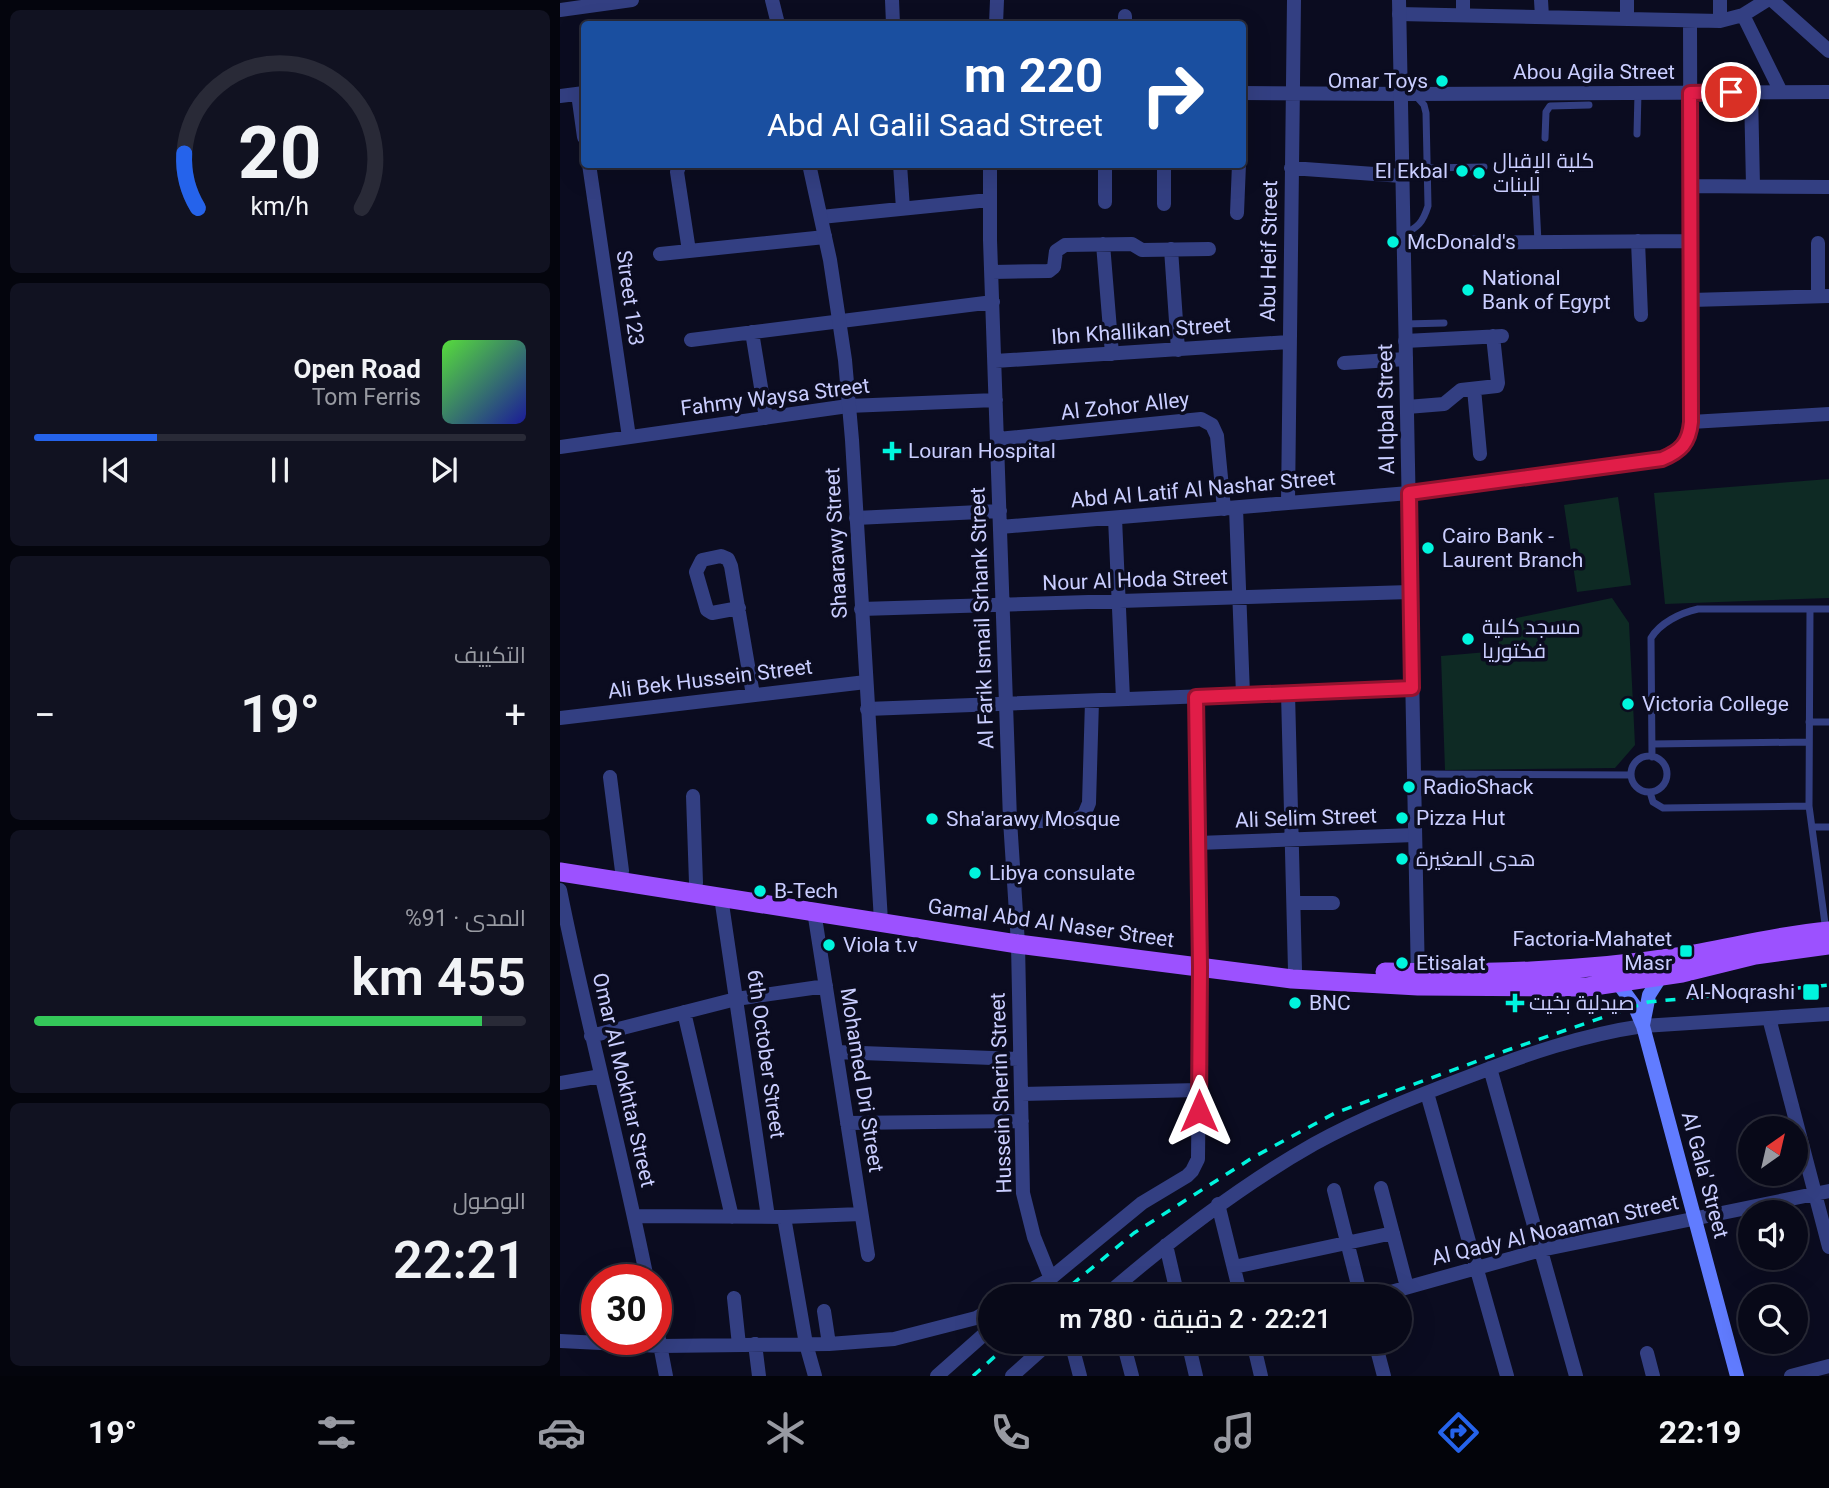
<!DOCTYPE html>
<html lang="ar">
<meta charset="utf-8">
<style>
:root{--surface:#080918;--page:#111221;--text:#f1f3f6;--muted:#989aa2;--line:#292a37;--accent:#2563eb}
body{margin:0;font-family:Roboto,Cairo,sans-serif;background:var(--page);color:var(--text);direction:rtl;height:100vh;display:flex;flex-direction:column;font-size:26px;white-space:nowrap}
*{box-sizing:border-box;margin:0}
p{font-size:23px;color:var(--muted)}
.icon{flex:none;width:38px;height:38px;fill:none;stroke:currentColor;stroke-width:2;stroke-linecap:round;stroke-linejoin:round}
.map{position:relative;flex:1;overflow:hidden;direction:ltr}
.panel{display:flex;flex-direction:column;gap:10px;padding:10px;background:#04050d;width:560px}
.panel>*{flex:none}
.top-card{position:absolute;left:21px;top:21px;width:665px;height:147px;border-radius:7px;box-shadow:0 7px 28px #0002,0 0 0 2px var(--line);direction:rtl;background:#1a4fa0;color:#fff;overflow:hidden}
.needle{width:46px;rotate:34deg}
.fabs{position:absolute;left:1178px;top:1116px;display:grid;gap:14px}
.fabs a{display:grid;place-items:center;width:70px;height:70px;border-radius:50%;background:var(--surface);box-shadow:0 7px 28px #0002,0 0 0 2px var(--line);font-size:35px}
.speed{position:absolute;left:21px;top:1264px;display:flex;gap:14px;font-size:35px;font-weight:700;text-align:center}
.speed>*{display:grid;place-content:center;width:91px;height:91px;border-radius:50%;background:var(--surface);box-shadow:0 7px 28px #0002,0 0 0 2px var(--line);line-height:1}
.speed .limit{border:10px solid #d22;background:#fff;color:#111}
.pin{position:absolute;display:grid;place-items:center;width:60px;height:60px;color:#fff;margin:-30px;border:4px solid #fff;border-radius:50%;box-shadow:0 2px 7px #0007}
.me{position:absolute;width:77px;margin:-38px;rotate:0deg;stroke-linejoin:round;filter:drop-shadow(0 0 5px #0008)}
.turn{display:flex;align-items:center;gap:24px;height:147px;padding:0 28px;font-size:32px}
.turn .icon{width:91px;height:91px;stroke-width:2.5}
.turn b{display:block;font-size:49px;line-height:60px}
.big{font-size:52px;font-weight:600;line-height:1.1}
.panel .tile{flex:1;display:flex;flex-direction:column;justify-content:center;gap:10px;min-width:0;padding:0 24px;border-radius:10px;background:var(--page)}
.panel .dial{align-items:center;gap:0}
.dial svg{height:182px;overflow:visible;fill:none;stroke:var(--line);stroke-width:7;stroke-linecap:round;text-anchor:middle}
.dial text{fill:var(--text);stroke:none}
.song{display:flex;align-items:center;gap:21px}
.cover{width:84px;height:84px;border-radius:10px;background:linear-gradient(135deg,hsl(110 70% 55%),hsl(240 70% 35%))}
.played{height:7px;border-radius:4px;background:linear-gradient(90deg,var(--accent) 25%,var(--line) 25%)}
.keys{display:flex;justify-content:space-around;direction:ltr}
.heat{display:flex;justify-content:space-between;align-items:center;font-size:38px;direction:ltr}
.charge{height:10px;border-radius:5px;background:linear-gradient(90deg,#34c759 91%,var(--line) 0)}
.trip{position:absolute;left:418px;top:1284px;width:434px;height:70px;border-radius:35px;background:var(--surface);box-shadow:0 7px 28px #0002,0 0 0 2px var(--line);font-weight:600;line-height:70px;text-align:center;direction:rtl}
.menu{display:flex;height:112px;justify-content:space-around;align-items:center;background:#03040a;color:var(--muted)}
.menu .icon{width:49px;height:49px}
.menu .active{color:var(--accent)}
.menu b{font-size:32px;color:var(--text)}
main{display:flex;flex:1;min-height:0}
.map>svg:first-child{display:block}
.green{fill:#0e2a24}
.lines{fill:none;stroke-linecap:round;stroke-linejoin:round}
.service{stroke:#333f82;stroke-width:7}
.minor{stroke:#333f82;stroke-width:14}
.tertiary{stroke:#333f82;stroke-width:14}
.secondary{stroke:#617cff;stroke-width:14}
.primary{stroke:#9c51ff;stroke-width:19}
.rail{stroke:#00f5de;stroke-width:3.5;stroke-dasharray:10 9;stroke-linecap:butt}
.route-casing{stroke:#92132f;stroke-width:18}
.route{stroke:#e11d48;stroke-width:12}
.poi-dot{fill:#00f5de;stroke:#0b0c20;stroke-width:2.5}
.labels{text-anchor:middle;stroke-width:7;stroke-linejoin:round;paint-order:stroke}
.street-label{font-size:21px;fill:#caceff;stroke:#0b0c20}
.poi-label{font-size:21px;fill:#caceff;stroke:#0b0c20;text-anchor:start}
</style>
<main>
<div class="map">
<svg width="1269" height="1376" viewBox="0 0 1269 1376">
<rect width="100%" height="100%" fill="#0b0c20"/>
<path class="green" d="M1269 479V598L1105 604 1094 493Z
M1058 497 1071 585 1017 592 1004 505Z
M1052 598 1069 623 1075 745 1055 768 885 770 881 656 939 651 938 622Z"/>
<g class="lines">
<path class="service" d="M1077 134 1078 93
M985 138 986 112 990 106 1029 105
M867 168 924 167
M975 183 978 242
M843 234C858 228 863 222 868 206L866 113 864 105 857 97
M846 324 884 323
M1250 609 1249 806 1266 931
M1249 722H1269
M1092 744 1249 742
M1071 774a18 18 0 1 1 36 0a18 18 0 1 1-36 0Z
M1092 757 1091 638C1100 623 1120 613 1138 609H1269
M854 774 1071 775
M1090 792 1093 802 1103 808 1249 806
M1252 827H1269"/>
<path class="minor" d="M332 0 333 24
M981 0 982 17
M1160 0V21
M1212 0 1269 51
M839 14 1160 21 1183 15 1207 0
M903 15V0
M1183 15 1221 92
M1067 19V0
M436 24 437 0
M565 24V16
M1191 92 1193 186
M682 93 853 94 1269 92
M18 94 24 137
M0 96 24 93
M29 164 69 437
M120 164 117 172 129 251
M340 164 343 209
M430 164V240L450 820 458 944 463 1193 474 1237 491 1279 457 1297
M545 164V202
M731 168 842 176
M1130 186 1269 187
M604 204V164
M677 213 679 164
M261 217 429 200
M1078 241 1081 315
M843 243 1130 241
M543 244 552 354
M611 249 618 350
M100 254 265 237
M432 272 489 271 494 267 496 251 505 245 572 244 582 250 649 249
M1258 296V243
M1131 300 1269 296
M192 332 206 418
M131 340 433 302
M845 341 942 336
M435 361 729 342
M784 363 846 359
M914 389 920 454
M847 407 884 404 901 390 937 386 938 383 933 336
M1131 422 1269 414
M438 439 641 419 652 425 657 436 664 509
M0 447 288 406 436 400
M728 503 734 0
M676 508 683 695
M296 518 440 511
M555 518 563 699
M440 527 849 493 1102 459C1121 451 1129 443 1131 422L1130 21
M179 608 152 613 147 610 136 572 142 560 161 556 168 559 171 566 193 695
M301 609 850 592
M728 693 735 970
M307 709 852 688
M0 718 306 682
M50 777 62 871
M133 796 136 883
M450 820 511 822 524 815 529 803 532 701
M638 843 855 835
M0 890C26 1020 61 1149 87 1279
M161 897 208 1217
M734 903H773
M254 911 308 1255
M124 1012 172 1217
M1209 1018 1269 1247
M31 1036 176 999 266 986
M276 1052 460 1059
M930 1068 1016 1376
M0 1083 41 1076
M867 1093 947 1376
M461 1094 639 1090
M287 1123 462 1121
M821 1188 847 1287
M774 1190 801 1297
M658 1204 681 1297
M75 1216 224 1217 301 1214
M224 1217 246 1344 255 1376
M606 1245 618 1297
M674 1267 833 1233
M486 1282 582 1203 627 1176 632 1171 638 1159 640 967 636 697
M544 1297C610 1240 678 1187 754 1144 803 1117 857 1096 910 1076 967 1054 1022 1035 1083 1026
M813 1297 981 1250 1269 1191
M174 1298 179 1345
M264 1311 269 1344
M96 1324 106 1376
M0 1341 101 1346 269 1344 334 1339 416 1318 430 1310
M511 1342 520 1376
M563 1342 572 1376
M628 1342 636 1376
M693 1342 701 1376
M815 1342 824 1376
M195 1344 199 1376
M1087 1353 1093 1376
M377 1376 430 1329
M452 1376 490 1342
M1231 1376 1269 1366"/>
<path class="tertiary" d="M212 0 218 24
M839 0 858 981
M0 10 72 0
M249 164 270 260 285 360 292 440 321 921
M1083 1026 1269 1014"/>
<path class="secondary" d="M1058 983 1074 1005 1083 1026 1177 1376
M1083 1025 1089 995 1103 973"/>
<path class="primary" d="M0 872 458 944 732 979 858 986 1027 987 1122 973 1195 955 1269 945
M825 972C922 974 1020 972 1117 957 1168 949 1218 935 1269 931"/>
<path class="rail" d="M497 1297 574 1233 692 1158 775 1113 945 1051 1088 1002 1269 985
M413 1376 451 1342"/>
</g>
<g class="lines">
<defs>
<path id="route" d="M639 1111 640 967 636 697 852 688 849 493 1102 459C1121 451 1129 443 1131 422L1130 93 1171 92"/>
</defs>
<use href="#route" class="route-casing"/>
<use href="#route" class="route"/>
</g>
<g class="poi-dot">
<circle cx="882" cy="81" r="7"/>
<circle cx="902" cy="171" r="7"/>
<circle cx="919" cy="173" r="7"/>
<circle cx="833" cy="242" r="7"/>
<circle cx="908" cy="290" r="7"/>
<path d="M328.5 440.5h7v7h7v7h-7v7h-7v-7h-7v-7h7z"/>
<circle cx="868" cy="548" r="7"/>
<circle cx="908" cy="639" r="7"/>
<circle cx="1068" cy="704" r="7"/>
<circle cx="849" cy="787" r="7"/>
<circle cx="842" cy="818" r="7"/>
<circle cx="372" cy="819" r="7"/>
<circle cx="842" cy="859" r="7"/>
<circle cx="415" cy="873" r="7"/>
<circle cx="200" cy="891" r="7"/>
<circle cx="269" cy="945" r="7"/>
<rect x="1119" y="944" width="14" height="14" rx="3.5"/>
<circle cx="842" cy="963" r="7"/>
<rect x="1242" y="983" width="18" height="18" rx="3.5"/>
<circle cx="735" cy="1003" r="7"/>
<path d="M951.5 992.5h7v7h7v7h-7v7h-7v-7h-7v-7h7z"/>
</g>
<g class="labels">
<g class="street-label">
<text x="1034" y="79">Abou Agila Street</text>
<text transform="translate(709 251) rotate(-89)" y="7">Abu Heif Street</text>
<text transform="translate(70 298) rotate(82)" y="7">Street 123</text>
<text transform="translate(581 331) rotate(-4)" y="7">Ibn Khallikan Street</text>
<text transform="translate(215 397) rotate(-7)" y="7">Fahmy Waysa Street</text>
<text transform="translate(565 406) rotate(-6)" y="7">Al Zohor Alley</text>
<text transform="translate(826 409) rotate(-91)" y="7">Al Iqbal Street</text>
<text transform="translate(643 489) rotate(-5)" y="7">Abd Al Latif Al Nashar Street</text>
<text transform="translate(276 543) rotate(-93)" y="7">Shaarawy Street</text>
<text transform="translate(575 580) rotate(-2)" y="7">Nour Al Hoda Street</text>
<text transform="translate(422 618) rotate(-92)" y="7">Al Farik Ismail Srhank Street</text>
<text transform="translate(150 679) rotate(-7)" y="7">Ali Bek Hussein Street</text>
<text transform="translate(746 818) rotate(-2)" y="7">Ali Selim Street</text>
<text transform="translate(491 923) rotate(8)" y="7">Gamal Abd Al Naser Street</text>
<text transform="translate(206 1054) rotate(82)" y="7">6th October Street</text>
<text transform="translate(64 1080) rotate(77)" y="7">Omar Al Mokhtar Street</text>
<text transform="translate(302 1080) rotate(81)" y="7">Mohamed Dri Street</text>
<text transform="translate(441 1093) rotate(-92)" y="7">Hussein Sherin Street</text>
<text transform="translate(1145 1175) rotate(75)" y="7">Al Gala' Street</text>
<text transform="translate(995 1230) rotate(-13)" y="7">Al Qady Al Noaaman Street</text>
</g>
<g class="poi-label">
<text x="868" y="88" text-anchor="end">Omar Toys</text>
<text x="933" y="168">كلية الإقبال<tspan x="933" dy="24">للبنات</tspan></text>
<text x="888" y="178" text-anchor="end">El Ekbal</text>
<text x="847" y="249">McDonald's</text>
<text x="922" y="285">National<tspan x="922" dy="24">Bank of Egypt</tspan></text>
<text x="348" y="458">Louran Hospital</text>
<text x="882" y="543">Cairo Bank -<tspan x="882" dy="24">Laurent Branch</tspan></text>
<text x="922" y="634">مسجد كلية<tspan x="922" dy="24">فكتوريا</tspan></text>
<text x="1082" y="711">Victoria College</text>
<text x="863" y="794">RadioShack</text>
<text x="856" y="825">Pizza Hut</text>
<text x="386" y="826">Sha'arawy Mosque</text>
<text x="856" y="866">هدى الصغيرة</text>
<text x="429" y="880">Libya consulate</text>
<text x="214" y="898">B-Tech</text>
<text x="1112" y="946" text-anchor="end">Factoria-Mahatet<tspan x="1112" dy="24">Masr</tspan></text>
<text x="283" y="952">Viola t.v</text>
<text x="856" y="970">Etisalat</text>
<text x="1235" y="999" text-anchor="end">Al-Noqrashi</text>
<text x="749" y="1010">BNC</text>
<text x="969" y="1010">صيدلية بخيت</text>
</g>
</g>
</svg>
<div class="fabs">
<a><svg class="needle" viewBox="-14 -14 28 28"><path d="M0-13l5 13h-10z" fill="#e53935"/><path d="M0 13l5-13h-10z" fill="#989aa2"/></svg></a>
<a><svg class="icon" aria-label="sound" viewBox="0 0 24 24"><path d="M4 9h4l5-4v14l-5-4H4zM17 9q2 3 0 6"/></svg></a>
<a><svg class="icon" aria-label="search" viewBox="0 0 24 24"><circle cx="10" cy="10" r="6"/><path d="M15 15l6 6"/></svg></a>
</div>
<div class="speed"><div class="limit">30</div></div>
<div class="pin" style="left:1171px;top:92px;background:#d93025"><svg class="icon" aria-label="arrive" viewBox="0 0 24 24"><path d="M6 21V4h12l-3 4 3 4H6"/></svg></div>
<svg class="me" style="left:639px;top:1111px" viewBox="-20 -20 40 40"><path d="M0-17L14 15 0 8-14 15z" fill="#e11d48" stroke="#fff" stroke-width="4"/></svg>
<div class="trip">22:21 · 2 دقيقة · 780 m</div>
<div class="top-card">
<div class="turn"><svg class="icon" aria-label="right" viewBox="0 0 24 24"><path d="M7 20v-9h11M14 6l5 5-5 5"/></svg><div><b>220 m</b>Abd Al Galil Saad Street</div></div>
</div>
</div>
<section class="panel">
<div class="tile dial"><svg viewBox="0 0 100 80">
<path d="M14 69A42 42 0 1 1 86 69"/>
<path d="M14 69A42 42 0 0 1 8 45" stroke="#2563eb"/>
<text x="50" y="56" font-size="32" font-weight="700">20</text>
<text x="50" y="72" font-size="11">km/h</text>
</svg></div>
<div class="tile">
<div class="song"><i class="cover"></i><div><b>Open Road</b><p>Tom Ferris</p></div></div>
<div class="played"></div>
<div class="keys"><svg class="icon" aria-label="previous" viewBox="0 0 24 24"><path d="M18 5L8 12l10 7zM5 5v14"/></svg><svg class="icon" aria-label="pause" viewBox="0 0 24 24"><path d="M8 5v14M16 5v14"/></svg><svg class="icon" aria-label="next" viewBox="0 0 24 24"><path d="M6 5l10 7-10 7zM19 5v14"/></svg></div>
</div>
<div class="tile"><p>التكييف</p>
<div class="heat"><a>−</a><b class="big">19°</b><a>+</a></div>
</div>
<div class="tile"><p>المدى · 91%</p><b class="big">455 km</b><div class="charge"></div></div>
<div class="tile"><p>الوصول</p><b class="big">22:21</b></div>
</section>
</main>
<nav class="menu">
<b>22:19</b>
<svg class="icon active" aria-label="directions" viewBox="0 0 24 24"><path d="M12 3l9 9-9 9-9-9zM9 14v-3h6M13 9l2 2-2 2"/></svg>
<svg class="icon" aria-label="music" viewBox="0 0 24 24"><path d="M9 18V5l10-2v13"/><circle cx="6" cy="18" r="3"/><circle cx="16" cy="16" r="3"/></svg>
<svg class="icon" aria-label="phone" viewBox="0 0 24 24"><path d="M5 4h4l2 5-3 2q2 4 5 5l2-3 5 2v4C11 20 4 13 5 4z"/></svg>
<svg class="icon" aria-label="climate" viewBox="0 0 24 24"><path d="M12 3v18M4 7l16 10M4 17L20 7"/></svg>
<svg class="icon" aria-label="car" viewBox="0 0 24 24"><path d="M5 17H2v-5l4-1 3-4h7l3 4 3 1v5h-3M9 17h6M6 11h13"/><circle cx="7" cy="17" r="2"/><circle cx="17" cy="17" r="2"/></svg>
<svg class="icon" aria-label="filters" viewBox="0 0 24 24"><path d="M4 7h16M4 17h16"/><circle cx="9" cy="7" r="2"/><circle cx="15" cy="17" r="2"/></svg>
<b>19°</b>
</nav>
